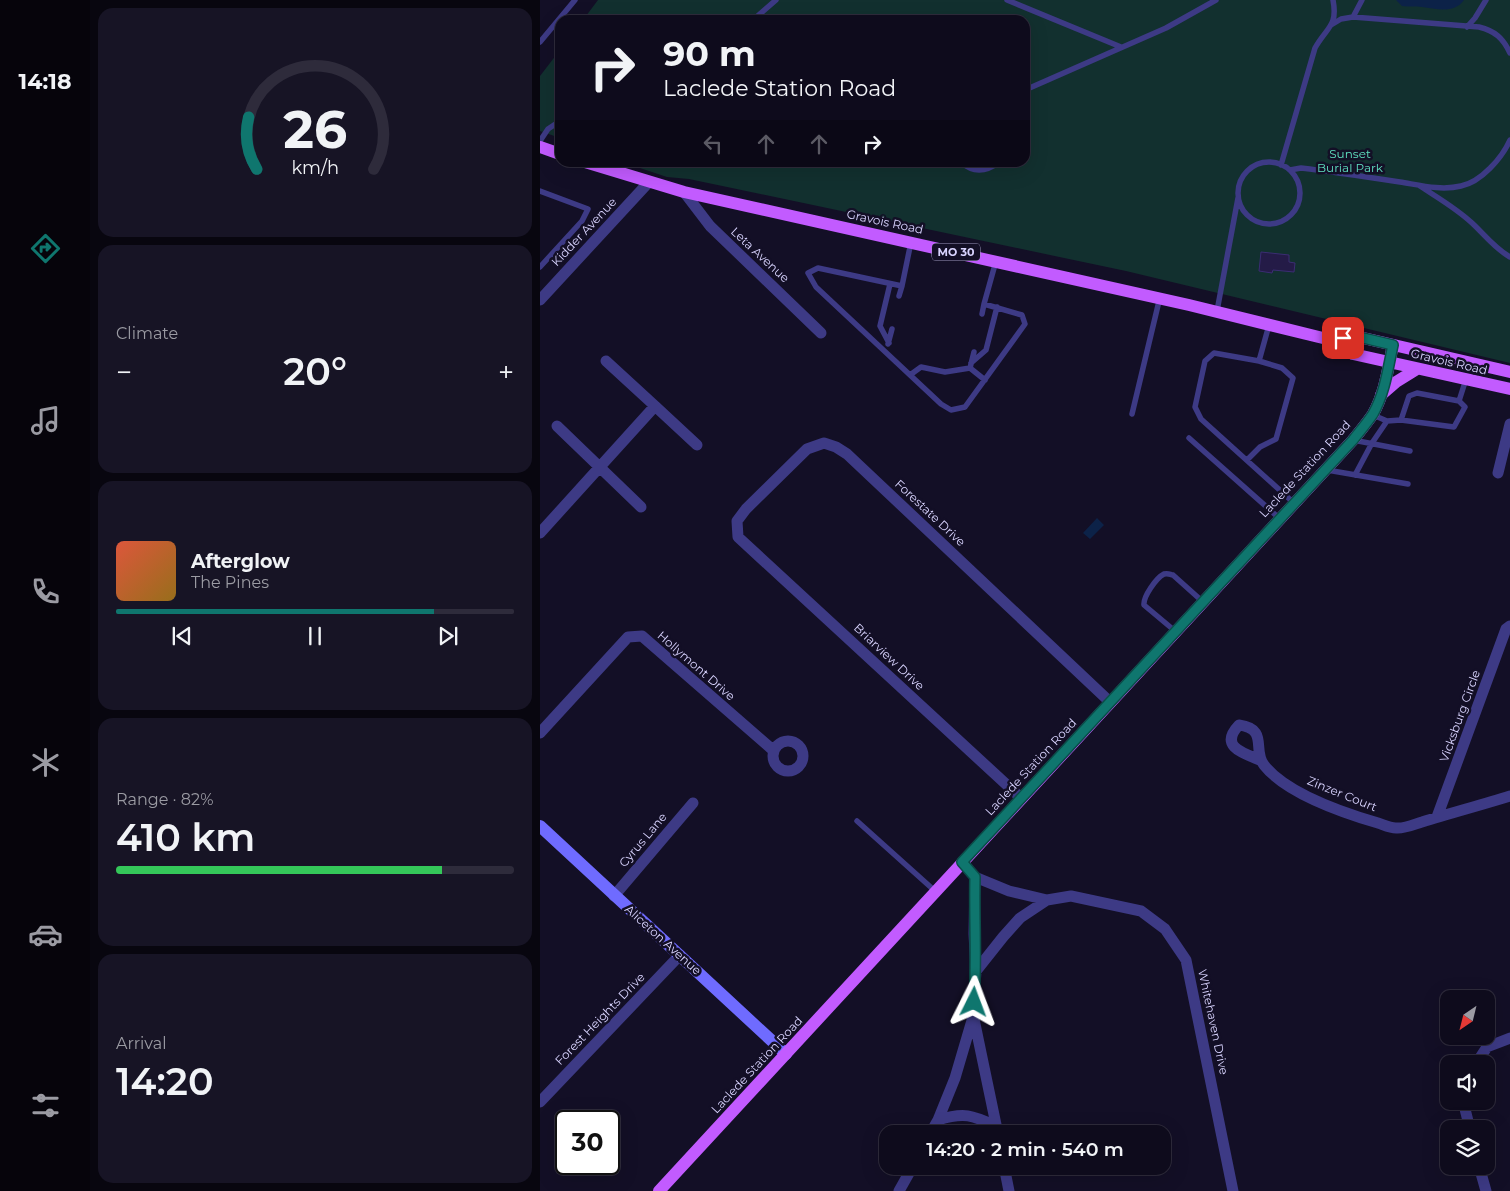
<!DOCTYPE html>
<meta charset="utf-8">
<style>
:root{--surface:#0e0b1c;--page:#171425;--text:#f1f3f6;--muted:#9b9ba3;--line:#2e2b3b;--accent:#0f766e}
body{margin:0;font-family:Montserrat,sans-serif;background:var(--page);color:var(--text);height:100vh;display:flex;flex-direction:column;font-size:19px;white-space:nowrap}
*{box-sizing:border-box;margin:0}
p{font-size:16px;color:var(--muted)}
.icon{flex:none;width:28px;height:28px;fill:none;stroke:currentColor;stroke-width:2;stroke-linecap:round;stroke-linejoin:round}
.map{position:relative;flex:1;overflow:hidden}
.drawer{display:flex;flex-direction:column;gap:8px;padding:8px;background:#08060f;width:450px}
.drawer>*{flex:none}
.banner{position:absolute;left:15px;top:15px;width:475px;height:152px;border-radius:15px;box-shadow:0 5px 20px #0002,0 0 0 1px var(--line);background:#0e0b1c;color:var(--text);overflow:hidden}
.needle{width:32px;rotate:215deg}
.tools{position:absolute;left:900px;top:990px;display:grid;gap:10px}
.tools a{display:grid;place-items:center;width:55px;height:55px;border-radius:10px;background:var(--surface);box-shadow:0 5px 20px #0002,0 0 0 1px var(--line);font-size:25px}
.speed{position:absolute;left:15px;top:1110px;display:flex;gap:10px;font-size:25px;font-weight:700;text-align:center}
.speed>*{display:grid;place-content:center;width:65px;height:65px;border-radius:50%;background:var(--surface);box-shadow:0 5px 20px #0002,0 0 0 1px var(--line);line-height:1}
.speed .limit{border:2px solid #111;border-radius:8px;background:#fff;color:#111}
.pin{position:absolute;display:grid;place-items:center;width:42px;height:42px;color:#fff;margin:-21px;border-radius:10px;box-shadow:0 2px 8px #0006}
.me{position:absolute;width:55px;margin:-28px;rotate:3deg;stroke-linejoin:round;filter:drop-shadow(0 0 4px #0008)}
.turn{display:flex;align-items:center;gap:18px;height:105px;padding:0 25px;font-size:22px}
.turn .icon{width:65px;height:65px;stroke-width:2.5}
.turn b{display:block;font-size:35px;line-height:42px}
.lanes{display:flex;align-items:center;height:48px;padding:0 25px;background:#0003;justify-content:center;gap:25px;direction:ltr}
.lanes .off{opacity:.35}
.big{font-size:38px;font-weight:600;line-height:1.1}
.drawer .widget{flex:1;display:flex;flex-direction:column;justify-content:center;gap:8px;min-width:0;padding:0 18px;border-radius:15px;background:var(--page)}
.drawer .dial{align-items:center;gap:0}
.dial svg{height:130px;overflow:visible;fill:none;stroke:var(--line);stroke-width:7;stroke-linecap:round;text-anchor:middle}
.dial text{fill:var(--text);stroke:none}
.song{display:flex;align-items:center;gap:15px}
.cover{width:60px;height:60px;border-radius:8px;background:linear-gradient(135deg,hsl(10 70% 55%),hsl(40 70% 35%))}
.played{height:5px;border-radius:2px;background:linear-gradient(90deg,var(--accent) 80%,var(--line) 80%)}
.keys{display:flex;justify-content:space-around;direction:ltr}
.heat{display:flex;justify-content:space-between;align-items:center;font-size:28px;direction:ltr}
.charge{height:8px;border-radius:4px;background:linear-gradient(90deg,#34c759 82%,var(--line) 0)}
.trip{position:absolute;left:339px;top:1125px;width:292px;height:50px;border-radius:15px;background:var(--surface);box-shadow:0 5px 20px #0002,0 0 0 1px var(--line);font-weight:600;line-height:50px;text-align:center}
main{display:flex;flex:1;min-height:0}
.tab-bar{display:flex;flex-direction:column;width:90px;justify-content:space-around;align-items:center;background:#06040b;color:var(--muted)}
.tab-bar .icon{width:35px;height:35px}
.tab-bar .active{color:var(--accent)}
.tab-bar b{font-size:22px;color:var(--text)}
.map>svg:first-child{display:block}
.green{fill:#12302f}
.water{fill:#0c2248}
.building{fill:#241b47;stroke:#3b2d73}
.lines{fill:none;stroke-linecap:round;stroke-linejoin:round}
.lane{stroke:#3d3a85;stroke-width:5.5}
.street{stroke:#3d3a85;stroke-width:11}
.secondary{stroke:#6f6bff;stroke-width:12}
.primary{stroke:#c25bff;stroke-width:12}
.route-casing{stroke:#0a4d48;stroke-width:12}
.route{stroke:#0f766e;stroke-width:9}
.labels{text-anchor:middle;stroke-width:5;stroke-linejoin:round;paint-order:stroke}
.shield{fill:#130f26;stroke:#9e99be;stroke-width:1}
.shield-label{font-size:11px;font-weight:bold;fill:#d9d4ff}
.park-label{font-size:12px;fill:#5fe0c0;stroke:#130f26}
.street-label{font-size:12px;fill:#d9d4ff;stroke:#130f26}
</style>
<main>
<nav class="tab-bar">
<b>14:18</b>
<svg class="icon active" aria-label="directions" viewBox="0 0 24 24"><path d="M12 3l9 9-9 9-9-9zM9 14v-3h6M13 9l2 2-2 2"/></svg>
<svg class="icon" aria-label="music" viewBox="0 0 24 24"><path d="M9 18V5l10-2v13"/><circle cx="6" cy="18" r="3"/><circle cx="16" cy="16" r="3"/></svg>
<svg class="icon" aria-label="phone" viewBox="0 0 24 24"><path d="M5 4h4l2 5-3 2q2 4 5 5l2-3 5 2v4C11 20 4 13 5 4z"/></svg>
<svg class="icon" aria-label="climate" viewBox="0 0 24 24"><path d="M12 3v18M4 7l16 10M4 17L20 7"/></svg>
<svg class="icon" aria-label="car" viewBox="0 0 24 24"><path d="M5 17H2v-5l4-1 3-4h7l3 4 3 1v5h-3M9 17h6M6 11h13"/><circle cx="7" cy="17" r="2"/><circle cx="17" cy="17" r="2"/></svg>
<svg class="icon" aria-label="filters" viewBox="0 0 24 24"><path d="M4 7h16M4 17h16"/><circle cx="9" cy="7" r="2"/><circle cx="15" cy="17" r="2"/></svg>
</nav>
<section class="drawer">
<div class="widget dial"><svg viewBox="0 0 100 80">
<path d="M14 69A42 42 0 1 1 86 69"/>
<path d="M14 69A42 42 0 0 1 9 37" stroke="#0f766e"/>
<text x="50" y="56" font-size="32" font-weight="700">26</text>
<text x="50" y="72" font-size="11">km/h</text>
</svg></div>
<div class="widget"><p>Climate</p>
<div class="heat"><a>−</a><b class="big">20°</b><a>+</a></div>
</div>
<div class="widget">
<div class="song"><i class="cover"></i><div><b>Afterglow</b><p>The Pines</p></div></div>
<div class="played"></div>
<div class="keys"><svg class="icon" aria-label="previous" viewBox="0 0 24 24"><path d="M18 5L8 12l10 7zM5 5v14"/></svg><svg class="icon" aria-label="pause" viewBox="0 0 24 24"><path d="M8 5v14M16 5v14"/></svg><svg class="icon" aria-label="next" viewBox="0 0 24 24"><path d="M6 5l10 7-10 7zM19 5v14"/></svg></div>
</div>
<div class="widget"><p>Range · 82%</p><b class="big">410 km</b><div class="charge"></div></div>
<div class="widget"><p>Arrival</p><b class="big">14:20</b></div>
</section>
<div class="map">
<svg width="970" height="1191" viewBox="0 0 970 1191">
<rect width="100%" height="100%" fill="#130f26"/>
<path class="green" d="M58 0H970V363L586 271 149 179 127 177 85 163 485 162V20H43Z
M20 50V138L0 131V76Z"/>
<path class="water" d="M856 0H924C914 14 897 9 882 7 876 6 869 7 862 6Z
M557 518 564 525 550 539 543 533Z"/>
<path class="building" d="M721 252 749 255V262L755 263 754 272 733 270 732 273 719 271Z"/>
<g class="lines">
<path class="lane" d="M467 0 581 47
M813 17 822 0
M213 20 236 0
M791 25 801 19 813 17 939 27C955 31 963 38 970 53
M927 27 935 18 946 0
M0 42 35 0
M485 90 626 28 676 0
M0 141 8 129 20 121
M421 162C433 173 446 172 459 162
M698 193a31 31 0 1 1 62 0a31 31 0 1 1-62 0Z
M741 165 775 48C787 27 798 26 793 0
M750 170 761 168C794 172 827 177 860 182 879 185 901 191 921 186 941 182 962 158 970 140
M880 186C898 198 916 208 932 223 945 235 954 248 970 257
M0 191 48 209 42 221 0 267
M371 242 362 286 278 268 268 273 276 287 401 404 411 410 425 407 485 324 482 315 444 304 456 261
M359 296 362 286
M677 311 698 198
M442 314 444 304
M349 343 340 326 350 284
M348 344 352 329
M434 352 430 368 445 380
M719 361 729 325
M431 363 446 350 457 307
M370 375 381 367 405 372 430 368
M919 401 926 379
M592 414 620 297
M833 415 847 421 861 420 914 427 925 407 919 401 877 393 869 396 861 420
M649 438 739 518
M813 440 870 451
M707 460 720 447 736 439 753 378 742 368 719 361 674 353 665 361 655 407 661 419 754 503
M787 470 868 484
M815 475 832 443 847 421
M635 631 604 605C603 597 616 578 624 574 628 573 629 574 633 575L662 601
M317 821 395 891"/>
<path class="street" d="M144 192 170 226 281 333
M0 300 108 183
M66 361 115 406
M17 426 101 507
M958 473 970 424
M0 533 115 406 157 445
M0 733 88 637 102 636 234 751
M233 756a15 15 0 1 1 30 0a15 15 0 1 1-30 0Z
M720 760C702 753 679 746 699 725 729 729 712 750 724 765 746 793 804 813 838 823 844 825 850 828 856 828 864 829 875 824 882 822 911 813 941 805 970 796
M481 798 198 537 197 521 206 509 267 449 284 443 296 447 307 454 570 702
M897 817 966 629 970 626
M422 862 435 877 469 891 507 900 531 896 601 911 625 929 646 960 693 1191
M74 896 153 803
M436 971 463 937 480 918 507 900
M434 1019 458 1134
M936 1064 947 1047 970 1038
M923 1101 930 1129
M0 1102 140 955
M398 1120C424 1112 432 1115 456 1126
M390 1134 398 1120 415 1078 433 1017 436 971 434 934 435 877
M464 1166 469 1191
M939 1166 946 1191
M359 1191 373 1166"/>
<path class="secondary" d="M0 826 246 1054"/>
<path class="primary" d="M0 147 20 154
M45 162 144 192 649 305 787 339 813 354 970 389
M787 339 819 337 970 372
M841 395 856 382 877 369
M119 1191 813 440C820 431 827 423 833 414 845 393 848 368 853 345"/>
</g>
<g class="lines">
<defs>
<path id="route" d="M434 1002C437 960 434 919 435 877L422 862 813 440C820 431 827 423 833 414 845 393 848 368 853 345L819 337 803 338"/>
</defs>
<use href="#route" class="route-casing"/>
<use href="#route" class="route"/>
</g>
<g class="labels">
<rect class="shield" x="392" y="243.5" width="48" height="17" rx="4"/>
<g class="shield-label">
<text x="416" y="256">MO 30</text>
</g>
<g class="park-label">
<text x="810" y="158">Sunset<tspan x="810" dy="14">Burial Park</tspan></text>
</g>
<g class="street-label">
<text transform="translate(345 222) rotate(12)" y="4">Gravois Road</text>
<text transform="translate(44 232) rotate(-47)" y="4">Kidder Avenue</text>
<text transform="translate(220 255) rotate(43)" y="4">Leta Avenue</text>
<text transform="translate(909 362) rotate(13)" y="4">Gravois Road</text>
<text transform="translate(765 469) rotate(-47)" y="4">Laclede Station Road</text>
<text transform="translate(390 513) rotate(43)" y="4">Forestate Drive</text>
<text transform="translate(349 657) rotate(43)" y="4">Briarview Drive</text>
<text transform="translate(156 666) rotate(41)" y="4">Hollymont Drive</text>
<text transform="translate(920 716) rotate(-70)" y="4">Vicksburg Circle</text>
<text transform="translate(491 767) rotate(-47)" y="4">Laclede Station Road</text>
<text transform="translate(802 794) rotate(22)" y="4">Zinzer Court</text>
<text transform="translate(103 840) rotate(-50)" y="4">Cyrus Lane</text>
<text transform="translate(123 940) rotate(42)" y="4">Aliceton Avenue</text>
<text transform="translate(60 1019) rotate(-46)" y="4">Forest Heights Drive</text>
<text transform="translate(673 1022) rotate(78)" y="4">Whitehaven Drive</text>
<text transform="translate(217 1065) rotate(-47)" y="4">Laclede Station Road</text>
</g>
</g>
</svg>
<div class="tools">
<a><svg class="needle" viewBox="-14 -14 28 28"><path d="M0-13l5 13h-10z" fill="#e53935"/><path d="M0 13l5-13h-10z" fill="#9b9ba3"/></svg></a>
<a><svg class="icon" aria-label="sound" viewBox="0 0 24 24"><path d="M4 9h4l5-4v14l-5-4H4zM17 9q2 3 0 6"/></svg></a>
<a><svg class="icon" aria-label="layers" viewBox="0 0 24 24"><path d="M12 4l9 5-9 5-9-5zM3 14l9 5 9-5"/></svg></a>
</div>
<div class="speed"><div class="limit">30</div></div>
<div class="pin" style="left:803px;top:338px;background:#d93025"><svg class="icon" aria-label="arrive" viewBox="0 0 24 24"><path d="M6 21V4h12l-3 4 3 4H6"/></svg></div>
<svg class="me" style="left:434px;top:1002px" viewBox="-20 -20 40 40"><path d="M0-17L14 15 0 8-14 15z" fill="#0f766e" stroke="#fff" stroke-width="4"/></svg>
<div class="trip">14:20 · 2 min · 540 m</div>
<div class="banner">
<div class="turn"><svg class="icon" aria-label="right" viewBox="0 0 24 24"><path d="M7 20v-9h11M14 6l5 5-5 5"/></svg><div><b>90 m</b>Laclede Station Road</div></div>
<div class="lanes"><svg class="icon off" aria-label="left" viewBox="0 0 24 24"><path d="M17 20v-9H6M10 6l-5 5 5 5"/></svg><svg class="icon off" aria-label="ahead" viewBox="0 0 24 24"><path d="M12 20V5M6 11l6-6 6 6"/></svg><svg class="icon off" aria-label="ahead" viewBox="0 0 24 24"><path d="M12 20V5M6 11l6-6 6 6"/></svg><svg class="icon" aria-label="right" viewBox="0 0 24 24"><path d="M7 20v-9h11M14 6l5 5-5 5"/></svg></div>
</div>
</div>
</main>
